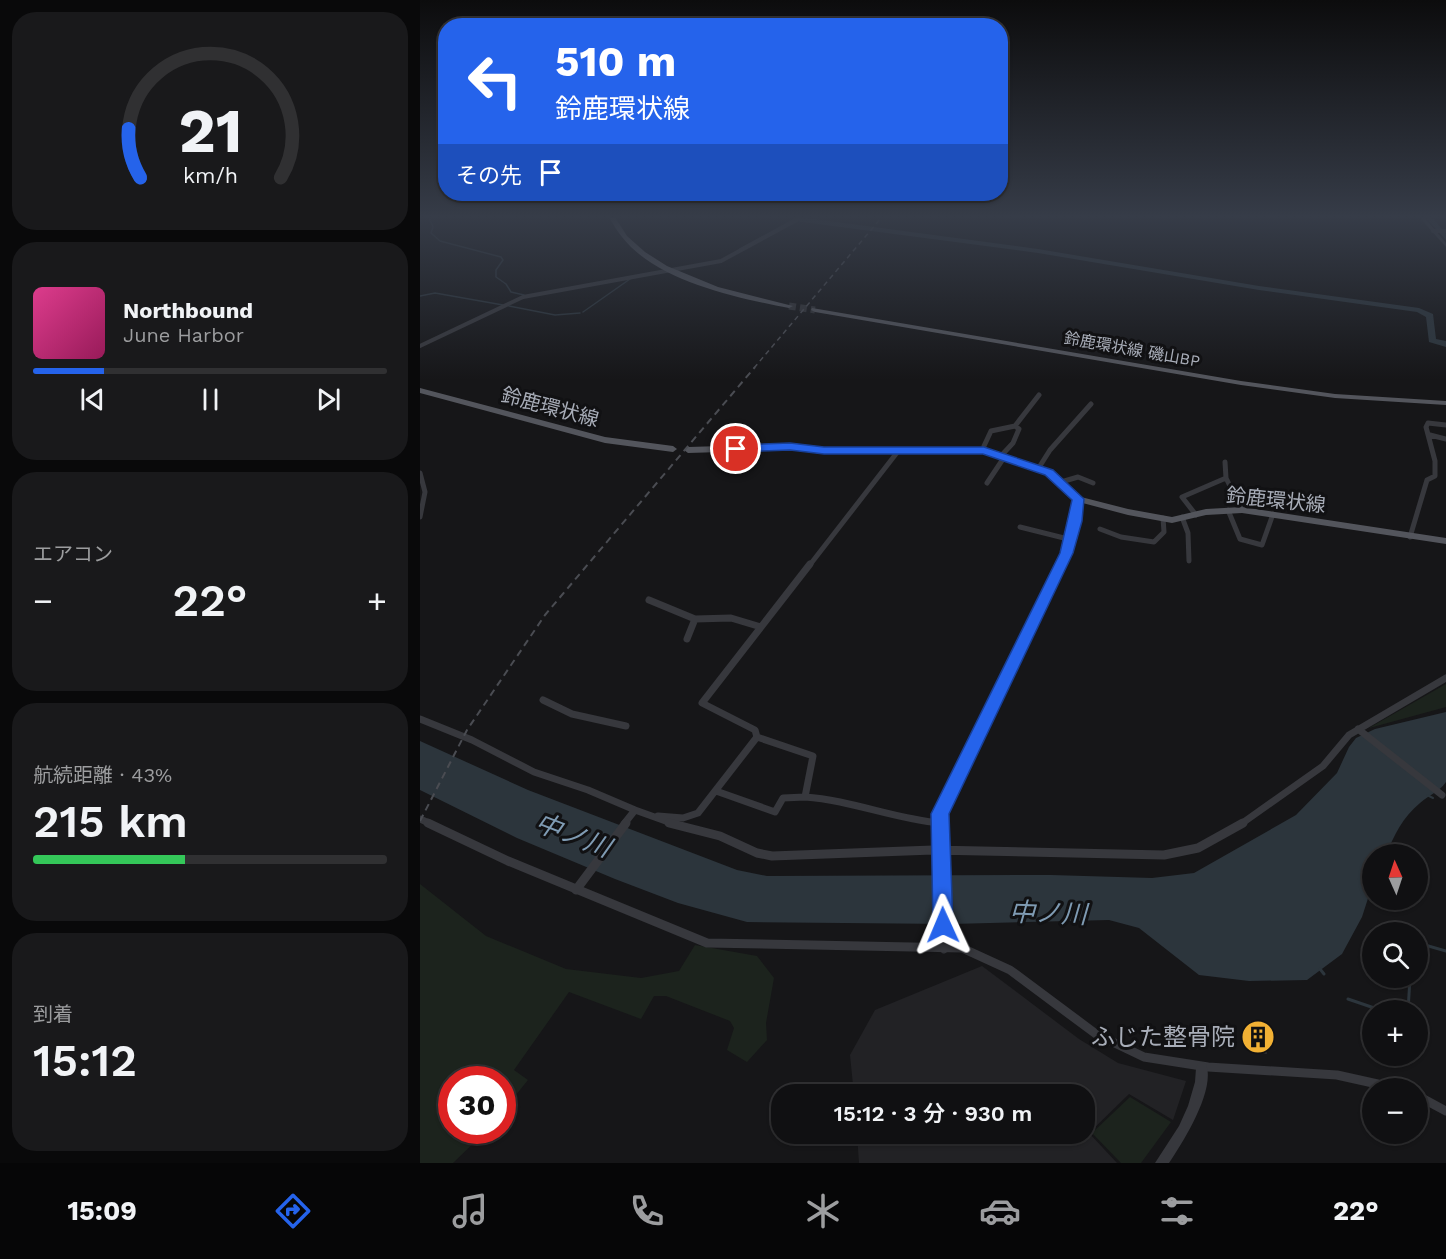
<!DOCTYPE html>
<html lang="ja">
<meta charset="utf-8">
<style>
:root{--surface:#101012;--page:#19191b;--text:#f1f3f6;--muted:#9c9d9f;--line:#303032;--accent:#2563eb}
body{margin:0;font-family:"Work Sans","Noto Sans JP",sans-serif;background:var(--page);color:var(--text);height:100vh;display:flex;flex-direction:column;font-size:22px;white-space:nowrap}
*{box-sizing:border-box;margin:0}
p{font-size:20px;color:var(--muted)}
.icon{flex:none;width:33px;height:33px;fill:none;stroke:currentColor;stroke-width:2;stroke-linecap:round;stroke-linejoin:round}
.map{position:relative;flex:1;overflow:hidden}
.side{display:flex;flex-direction:column;gap:12px;padding:12px;background:#09090a;width:420px}
.side>*{flex:none}
.banner{position:absolute;left:18px;top:18px;width:570px;height:183px;border-radius:24px;box-shadow:0 2px 4px #0004,0 0 0 2px var(--line);background:#2563eb;color:#fff;overflow:hidden}
.needle{width:39px;rotate:357deg}
.fabs{position:absolute;left:942px;top:844px;display:grid;gap:12px}
.fabs a{display:grid;place-items:center;width:66px;height:66px;border-radius:50%;background:var(--surface);box-shadow:0 2px 4px #0004,0 0 0 2px var(--line);font-size:30px}
.speed{position:absolute;left:18px;top:1066px;display:flex;gap:12px;font-size:30px;font-weight:700;text-align:center}
.speed>*{display:grid;place-content:center;width:78px;height:78px;border-radius:50%;background:var(--surface);box-shadow:0 2px 4px #0004,0 0 0 2px var(--line);line-height:1}
.speed .limit{border:9px solid #d22;background:#fff;color:#111}
.pin{position:absolute;display:grid;place-items:center;width:51px;height:51px;color:#fff;margin:-26px;border:3px solid #fff;border-radius:50%;box-shadow:0 2px 6px #0007}
.me{position:absolute;width:66px;margin:-33px;rotate:359deg;stroke-linejoin:round;filter:drop-shadow(0 0 4px #0008)}
.turn{display:flex;align-items:center;gap:21px;height:126px;padding:0 18px;font-size:27px}
.turn .icon{width:78px;height:78px;stroke-width:2.5}
.turn b{display:block;font-size:42px;line-height:51px}
.then{display:flex;align-items:center;height:57px;padding:0 18px;background:#0003;gap:12px;font-size:22px}
.big{font-size:45px;font-weight:600;line-height:1.1}
.side .widget{flex:1;display:flex;flex-direction:column;justify-content:center;gap:9px;min-width:0;padding:0 21px;border-radius:24px;background:var(--page)}
.side .dial{align-items:center;gap:0}
.dial svg{height:156px;overflow:visible;fill:none;stroke:var(--line);stroke-width:7;stroke-linecap:round;text-anchor:middle}
.dial text{fill:var(--text);stroke:none}
.song{display:flex;align-items:center;gap:18px}
.cover{width:72px;height:72px;border-radius:9px;background:linear-gradient(135deg,hsl(330 70% 55%),hsl(330 70% 35%))}
.played{height:6px;border-radius:3px;background:linear-gradient(90deg,var(--accent) 20%,var(--line) 20%)}
.keys{display:flex;justify-content:space-around;direction:ltr}
.heat{display:flex;justify-content:space-between;align-items:center;font-size:33px;direction:ltr}
.charge{height:9px;border-radius:4px;background:linear-gradient(90deg,#34c759 43%,var(--line) 0)}
.trip{position:absolute;left:351px;top:1084px;width:324px;height:60px;border-radius:24px;background:var(--surface);box-shadow:0 2px 4px #0004,0 0 0 2px var(--line);font-weight:600;line-height:60px;text-align:center}
.menu{display:flex;height:96px;justify-content:space-around;align-items:center;background:#060607;color:var(--muted)}
.menu .icon{width:42px;height:42px}
.menu .active{color:var(--accent)}
.menu b{font-size:27px;color:var(--text)}
main{display:flex;flex:1;min-height:0}
.map>svg:first-child{display:block}
.built{fill:#222225}
.green{fill:#1c231d}
.water{fill:#2c353c}
.lines{fill:none;stroke-linecap:round;stroke-linejoin:round}
.stream-far2{stroke:#2c353c;stroke-width:1.5}
.stream-far1{stroke:#2c353c;stroke-width:2}
.stream{stroke:#2c353c;stroke-width:3}
.river{fill:#2c353c;fill-rule:evenodd}
.building{fill:#29292c;stroke:#303034;stroke-width:1.5}
.primary-tunnel{stroke:#333438;stroke-width:7;stroke-dasharray:7 4;stroke-linecap:butt}
.minor-far3{stroke:#37383d;stroke-width:4}
.minor-far2{stroke:#37383d;stroke-width:5}
.minor-far1{stroke:#37383d;stroke-width:7}
.minor{stroke:#37383d;stroke-width:9}
.tertiary{fill:#37383d;fill-rule:evenodd}
.primary{fill:#53555c;fill-rule:evenodd}
.rail-far1{stroke:#4a4c52;stroke-width:1.5;stroke-dasharray:5 4;stroke-linecap:butt}
.rail{stroke:#4a4c52;stroke-width:2;stroke-dasharray:7 5;stroke-linecap:butt}
.route{fill:#2563eb;stroke:#184099;stroke-width:1.5}
.labels{text-anchor:middle;stroke-width:6;stroke-linejoin:round;paint-order:stroke}
.far-street-label{font-size:16px;fill:#a8adb8;stroke:#111113}
.street-label{font-size:20px;fill:#a8adb8;stroke:#111113}
.near-poi-label{font-size:24px;fill:#a8adb8;stroke:#111113;text-anchor:end}
.near-water-label{font-size:26px;font-style:italic;fill:#7f9bb3;stroke:#111113}
</style>
<main>
<section class="side">
<div class="widget dial"><svg viewBox="0 0 100 80">
<path d="M14 69A42 42 0 1 1 86 69"/>
<path d="M14 69A42 42 0 0 1 8 44" stroke="#2563eb"/>
<text x="50" y="56" font-size="32" font-weight="700">21</text>
<text x="50" y="72" font-size="11">km/h</text>
</svg></div>
<div class="widget">
<div class="song"><i class="cover"></i><div><b>Northbound</b><p>June Harbor</p></div></div>
<div class="played"></div>
<div class="keys"><svg class="icon" aria-label="previous" viewBox="0 0 24 24"><path d="M18 5L8 12l10 7zM5 5v14"/></svg><svg class="icon" aria-label="pause" viewBox="0 0 24 24"><path d="M8 5v14M16 5v14"/></svg><svg class="icon" aria-label="next" viewBox="0 0 24 24"><path d="M6 5l10 7-10 7zM19 5v14"/></svg></div>
</div>
<div class="widget"><p>エアコン</p>
<div class="heat"><a>−</a><b class="big">22°</b><a>+</a></div>
</div>
<div class="widget"><p>航続距離 · 43%</p><b class="big">215 km</b><div class="charge"></div></div>
<div class="widget"><p>到着</p><b class="big">15:12</b></div>
</section>
<div class="map">
<svg width="1026" height="1163" viewBox="0 0 1026 1163">
<rect width="100%" height="100%" fill="#161618"/>
<path class="built" d="M562 966 659 1039 698 1063 766 1081 753 1120 709 1094 669 1133 697 1163H439L437 1134H664V1095H434L430 1055 455 1010Z"/>
<path class="green" d="M1026 684V707L949 728Z
M0 884 66 936 146 969 221 978 259 971 275 945 337 956 354 978 346 1023 347 1040 327 1062 307 1050 314 1028 310 1021 246 996H234L221 1019 149 992 94 1070 108 1080 83 1111 82 1080H32V1131H66L33 1163H0Z
M710 1097 751 1122 721 1163H701L672 1133Z"/>
<path class="water" d="M1026 712V782C1019 792 1009 795 1000 803 983 817 974 835 966 855H952V886L942 917 922 954 887 980 829 981 779 975 719 928 689 920 532 924 327 922 258 903 195 879 97 838 0 790V741L108 790 317 870 347 876 631 875 732 878 774 873 876 815 917 773 929 747 936 738 955 729Z"/>
<g class="lines">
<path class="stream-far2" d="M9 217 13 227 11 233 20 241 81 257 83 260 76 270V277L86 284 91 292 104 295
M320 249 375 219
M0 296 15 293 83 305
M89 306 135 315 160 313
M163 312 210 279"/>
<path class="stream-far1" d="M1007 795 1013 798"/>
<path class="stream" d="M998 943 1026 951
M900 969 904 974
M928 999 963 1011
M988 1011 990 978"/>
<path class="river" d="M379 217 618 249 839 286 999 308 1013 314 1016 339 1026 341V347L1009 342 1006 317 997 312 839 290 618 253 375 221 372 219Z
M1005 217H1012L1026 234V240Z"/>
</g>
<path class="building" d="M831 1022 845 1025 846 1053 832 1050Z"/>
<g class="lines">
<path class="primary-tunnel" d="M369 306 395 310"/>
<path class="minor-far3" d="M1013 231H1026
M0 346 103 297 301 261 382 217"/>
<path class="minor-far2" d="M1010 435 1026 439
M564 446 571 431 595 426
M580 457 593 443 599 429 595 426 619 395
M618 469 630 450 671 404
M0 473 5 492 0 517
M806 478 822 510
M641 482 658 477 673 483
M567 483 583 459
M808 510 820 539 842 545 853 514
M776 515 762 497 806 478 805 462
M762 517 768 533 769 561
M600 527 648 539
M680 529 701 537 734 542 744 532 743 518
M990 537 1007 480 1015 476V461L1006 427 1008 423 1026 425
M389 566 479 450
M640 566 656 521 658 499"/>
<path class="minor-far1" d="M229 600 275 619 311 618 341 627
M267 639 275 619
M123 700 152 714 206 726
M0 719 52 740 114 772 168 790 215 810
M938 729 1022 795
M337 737 393 756 385 797C431 800 474 819 520 823
M296 791 355 812 363 798 385 797
M238 816 263 818 278 813 337 737 335 730 282 703 390 564
M0 819 11 824
M204 824 215 810 254 824
M520 824V814L641 564
M821 824 903 766 929 735 1026 678"/>
<path class="minor" d="M8 823 88 861 287 943 542 948 590 970 676 1034 724 1057 788 1067 917 1075 980 1089
M249 823 300 836 337 853 352 856 513 850 744 855 778 848 823 823
M520 823 524 949
M156 890 206 823
M998 1096 1026 1111"/>
<path class="tertiary" d="M999 217H1004L1026 243V247Z
M782 1062 786 1064C796 1090 763 1142 749 1163H735L759 1126 768 1106 775 1082 776 1068 778 1064Z"/>
<path class="primary" d="M189 217H195L207 236 225 252 247 266 298 287 373 306 369 308C317 298 236 281 202 237 197 231 193 224 189 217Z
M392 308 821 381 915 394 1026 401V405L915 398 821 385 395 312 391 310Z
M0 388 185 437 253 446 257 449 253 452 185 443 0 393Z
M370 444 404 448H564L632 471 661 497 708 509 752 517 786 509 822 507 1026 538V544L822 513 786 515 752 523 708 515 655 501 626 475 563 454H404L370 450 268 453 264 450 268 447Z"/>
<path class="rail-far1" d="M334 368 462 217"/>
<path class="rail" d="M0 821 47 730 125 615 335 367"/>
</g>
<linearGradient id="sky" x2="0" y2="1"><stop stop-color="#0c0c0d"/><stop offset="0.57" stop-color="#363c48"/><stop offset="1" stop-color="#363c48" stop-opacity="0"/></linearGradient>
<rect width="1026" height="380" fill="url(#sky)"/>
<path class="route" d="M370 443 404 447H564L633 470 664 499 662 521 653 553 529 814 533 925 530 932 523 934 516 932 513 925 511 814 640 553 652 500 625 475 563 454H404L370 450 316 452 310 449 316 445Z"/>
<defs>
<symbol id="building-disc" viewBox="-11 -11 22 22"><circle r="9.5" fill="#f2b134" stroke="#111113"/><path d="M-4-6H4V6H1V3H-1V6H-4ZM-2.5-4.3h1.7v1.8h-1.7ZM.8-4.3h1.7v1.8H.8ZM-2.5-1h1.7V.8h-1.7ZM.8-1h1.7V.8H.8Z" fill="#111"/></symbol>
</defs>
<g fill-rule="evenodd">
<use href="#building-disc" x="819" y="1018" width="38" height="38"/>
</g>
<g class="labels">
<g class="far-street-label">
<text transform="translate(712 349) rotate(10)" y="6">鈴鹿環状線 磯山BP</text>
</g>
<g class="street-label">
<text transform="translate(130 407) rotate(15)" y="7">鈴鹿環状線</text>
<text transform="translate(856 500) rotate(6)" y="7">鈴鹿環状線</text>
</g>
<g class="near-poi-label">
<text x="815" y="1045">ふじた整骨院</text>
</g>
<g class="near-water-label">
<text transform="translate(153 835) rotate(21)" y="9">中ノ川</text>
<text transform="translate(628 913) rotate(2)" y="9">中ノ川</text>
</g>
</g>
</svg>
<div class="fabs">
<a><svg class="needle" viewBox="-14 -14 28 28"><path d="M0-13l5 13h-10z" fill="#e53935"/><path d="M0 13l5-13h-10z" fill="#9c9d9f"/></svg></a>
<a><svg class="icon" aria-label="search" viewBox="0 0 24 24"><circle cx="10" cy="10" r="6"/><path d="M15 15l6 6"/></svg></a>
<a>+</a>
<a>−</a>
</div>
<div class="speed"><div class="limit">30</div></div>
<div class="pin" style="left:316px;top:449px;background:#d93025"><svg class="icon" aria-label="arrive" viewBox="0 0 24 24"><path d="M6 21V4h12l-3 4 3 4H6"/></svg></div>
<svg class="me" style="left:523px;top:925px" viewBox="-20 -20 40 40"><path d="M0-17L14 15 0 8-14 15z" fill="#2563eb" stroke="#fff" stroke-width="4"/></svg>
<div class="trip">15:12 · 3 分 · 930 m</div>
<div class="banner">
<div class="turn"><svg class="icon" aria-label="left" viewBox="0 0 24 24"><path d="M17 20v-9H6M10 6l-5 5 5 5"/></svg><div><b>510 m</b>鈴鹿環状線</div></div>
<div class="then">その先<svg class="icon" aria-label="arrive" viewBox="0 0 24 24"><path d="M6 21V4h12l-3 4 3 4H6"/></svg></div>
</div>
</div>
</main>
<nav class="menu">
<b>15:09</b>
<svg class="icon active" aria-label="directions" viewBox="0 0 24 24"><path d="M12 3l9 9-9 9-9-9zM9 14v-3h6M13 9l2 2-2 2"/></svg>
<svg class="icon" aria-label="music" viewBox="0 0 24 24"><path d="M9 18V5l10-2v13"/><circle cx="6" cy="18" r="3"/><circle cx="16" cy="16" r="3"/></svg>
<svg class="icon" aria-label="phone" viewBox="0 0 24 24"><path d="M5 4h4l2 5-3 2q2 4 5 5l2-3 5 2v4C11 20 4 13 5 4z"/></svg>
<svg class="icon" aria-label="climate" viewBox="0 0 24 24"><path d="M12 3v18M4 7l16 10M4 17L20 7"/></svg>
<svg class="icon" aria-label="car" viewBox="0 0 24 24"><path d="M5 17H2v-5l4-1 3-4h7l3 4 3 1v5h-3M9 17h6M6 11h13"/><circle cx="7" cy="17" r="2"/><circle cx="17" cy="17" r="2"/></svg>
<svg class="icon" aria-label="filters" viewBox="0 0 24 24"><path d="M4 7h16M4 17h16"/><circle cx="9" cy="7" r="2"/><circle cx="15" cy="17" r="2"/></svg>
<b>22°</b>
</nav>
